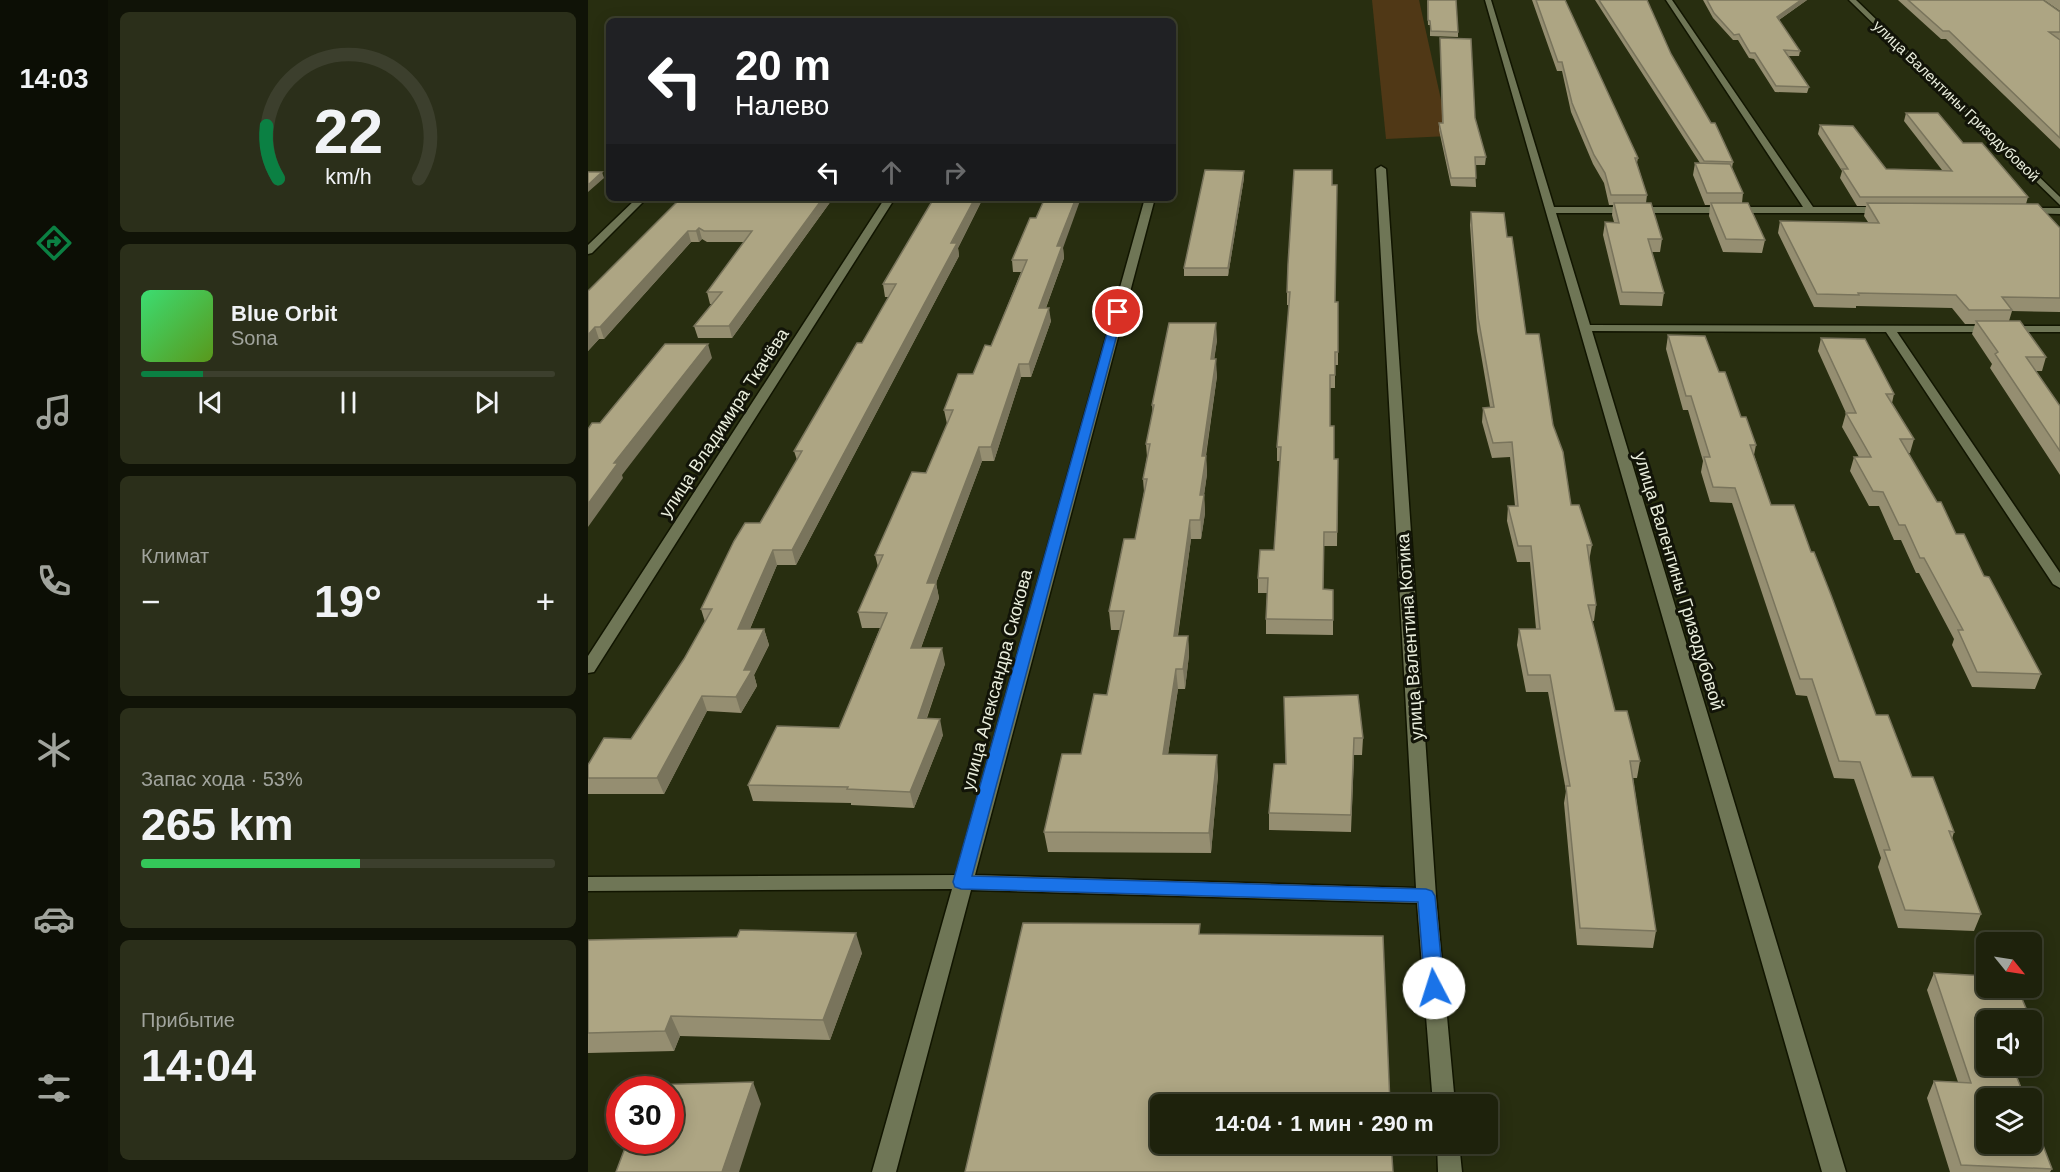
<!DOCTYPE html>
<html lang="ru">
<meta charset="utf-8">
<style>
:root{--surface:#1e220c;--page:#2b2f1a;--text:#f1f3f6;--muted:#a1a49d;--line:#3c3f2d;--accent:#0b8043}
body{margin:0;font-family:Helvetica,sans-serif;background:var(--page);color:var(--text);height:100vh;display:flex;flex-direction:column;font-size:22px;white-space:nowrap}
*{box-sizing:border-box;margin:0}
p{font-size:20px;color:var(--muted)}
.icon{flex:none;width:33px;height:33px;fill:none;stroke:currentColor;stroke-width:2;stroke-linecap:round;stroke-linejoin:round}
.map{position:relative;flex:1;overflow:hidden}
.details{display:flex;flex-direction:column;gap:12px;padding:12px;background:#101307;width:480px}
.details>*{flex:none}
.guide{position:absolute;left:18px;top:18px;width:570px;height:183px;border-radius:9px;box-shadow:0 3px 15px #0003,0 0 0 2px var(--line);background:#202124;color:#fff;overflow:hidden}
.needle{width:39px;rotate:120deg}
.fabs{position:absolute;left:1388px;top:932px;display:grid;gap:12px}
.fabs a{display:grid;place-items:center;width:66px;height:66px;border-radius:9px;background:var(--surface);box-shadow:0 3px 15px #0003,0 0 0 2px var(--line);font-size:30px}
.speed{position:absolute;left:18px;top:1076px;display:flex;gap:12px;font-size:30px;font-weight:700;text-align:center}
.speed>*{display:grid;place-content:center;width:78px;height:78px;border-radius:50%;background:var(--surface);box-shadow:0 3px 15px #0003,0 0 0 2px var(--line);line-height:1}
.speed .limit{border:9px solid #d22;background:#fff;color:#111}
.pin{position:absolute;display:grid;place-items:center;width:51px;height:51px;color:#fff;margin:-26px;border:3px solid #fff;border-radius:50%;box-shadow:0 2px 6px #0007}
.me{position:absolute;width:66px;margin:-33px;rotate:355deg;stroke-linejoin:round;filter:drop-shadow(0 0 4px #0008)}
.turn{display:flex;align-items:center;gap:21px;height:126px;padding:0 30px;font-size:27px}
.turn .icon{width:78px;height:78px;stroke-width:2.5}
.turn b{display:block;font-size:42px;line-height:51px}
.lanes{display:flex;align-items:center;height:57px;padding:0 30px;background:#0003;justify-content:center;gap:30px;direction:ltr}
.lanes .off{opacity:.35}
.big{font-size:45px;font-weight:700;line-height:1.1}
.details .card{flex:1;display:flex;flex-direction:column;justify-content:center;gap:9px;min-width:0;padding:0 21px;border-radius:9px;background:var(--page)}
.details .dial{align-items:center;gap:0}
.dial svg{height:156px;overflow:visible;fill:none;stroke:var(--line);stroke-width:7;stroke-linecap:round;text-anchor:middle}
.dial text{fill:var(--text);stroke:none}
.song{display:flex;align-items:center;gap:18px}
.cover{width:72px;height:72px;border-radius:9px;background:linear-gradient(135deg,hsl(140 70% 55%),hsl(90 70% 35%))}
.played{height:6px;border-radius:3px;background:linear-gradient(90deg,var(--accent) 15%,var(--line) 15%)}
.keys{display:flex;justify-content:space-around;direction:ltr}
.heat{display:flex;justify-content:space-between;align-items:center;font-size:33px;direction:ltr}
.charge{height:9px;border-radius:4px;background:linear-gradient(90deg,#34c759 53%,var(--line) 0)}
.trip{position:absolute;left:562px;top:1094px;width:348px;height:60px;border-radius:9px;background:var(--surface);box-shadow:0 3px 15px #0003,0 0 0 2px var(--line);font-weight:700;line-height:60px;text-align:center}
main{display:flex;flex:1;min-height:0}
.dock{display:flex;flex-direction:column;width:108px;justify-content:space-around;align-items:center;background:#0c0e05;color:var(--muted)}
.dock .icon{width:42px;height:42px}
.dock .current{color:var(--accent)}
.dock b{font-size:27px;color:var(--text)}
.map>svg:first-child{display:block}
.green{fill:#503816}
.lines{fill:none;stroke-linecap:round;stroke-linejoin:round}
.minor-casing{stroke:#111500;stroke-width:3}
.minor{fill:#6f7656;fill-rule:evenodd}
.wall{fill:#958e71}
.shaded-wall{fill:#79745c}
.building{fill:#ada583;stroke:#79745c;stroke-width:1.5}
.route{fill:#1a73e8;stroke:#114b97;stroke-width:1.5}
.labels{text-anchor:middle;stroke-width:6;stroke-linejoin:round;paint-order:stroke}
.far-street-label{font-size:15px;fill:#eaeedd;stroke:#121408}
.street-label{font-size:18px;fill:#eaeedd;stroke:#121408}
</style>
<main>
<nav class="dock">
<b>14:03</b>
<svg class="icon current" aria-label="directions" viewBox="0 0 24 24"><path d="M12 3l9 9-9 9-9-9zM9 14v-3h6M13 9l2 2-2 2"/></svg>
<svg class="icon" aria-label="music" viewBox="0 0 24 24"><path d="M9 18V5l10-2v13"/><circle cx="6" cy="18" r="3"/><circle cx="16" cy="16" r="3"/></svg>
<svg class="icon" aria-label="phone" viewBox="0 0 24 24"><path d="M5 4h4l2 5-3 2q2 4 5 5l2-3 5 2v4C11 20 4 13 5 4z"/></svg>
<svg class="icon" aria-label="climate" viewBox="0 0 24 24"><path d="M12 3v18M4 7l16 10M4 17L20 7"/></svg>
<svg class="icon" aria-label="car" viewBox="0 0 24 24"><path d="M5 17H2v-5l4-1 3-4h7l3 4 3 1v5h-3M9 17h6M6 11h13"/><circle cx="7" cy="17" r="2"/><circle cx="17" cy="17" r="2"/></svg>
<svg class="icon" aria-label="filters" viewBox="0 0 24 24"><path d="M4 7h16M4 17h16"/><circle cx="9" cy="7" r="2"/><circle cx="15" cy="17" r="2"/></svg>
</nav>
<section class="details">
<div class="card dial"><svg viewBox="0 0 100 80">
<path d="M14 69A42 42 0 1 1 86 69"/>
<path d="M14 69A42 42 0 0 1 8 42" stroke="#0b8043"/>
<text x="50" y="56" font-size="32" font-weight="700">22</text>
<text x="50" y="72" font-size="11">km/h</text>
</svg></div>
<div class="card">
<div class="song"><i class="cover"></i><div><b>Blue Orbit</b><p>Sona</p></div></div>
<div class="played"></div>
<div class="keys"><svg class="icon" aria-label="previous" viewBox="0 0 24 24"><path d="M18 5L8 12l10 7zM5 5v14"/></svg><svg class="icon" aria-label="pause" viewBox="0 0 24 24"><path d="M8 5v14M16 5v14"/></svg><svg class="icon" aria-label="next" viewBox="0 0 24 24"><path d="M6 5l10 7-10 7zM19 5v14"/></svg></div>
</div>
<div class="card"><p>Климат</p>
<div class="heat"><a>−</a><b class="big">19°</b><a>+</a></div>
</div>
<div class="card"><p>Запас хода · 53%</p><b class="big">265 km</b><div class="charge"></div></div>
<div class="card"><p>Прибытие</p><b class="big">14:04</b></div>
</section>
<div class="map">
<svg width="1472" height="1172" viewBox="0 0 1472 1172">
<rect width="100%" height="100%" fill="#282e10"/>
<path class="green" d="M784 0H831L861 136 798 139Z"/>
<g class="lines">
<defs>
<path id="minor" d="M897 0H903L966 207H1215L1078 0H1084L1225 207H1295L1300 210 1295 213H968L1002 325 1472 326V332H1309L1472 573V588L1465 584 1298 332 1004 331 1258 1172H1234Z
M1261 0H1268L1472 197V205Z
M793 166 798 169 848 896 867 1104H845L829 903 383 890 308 1172H284L364 889 0 891V877L368 875 557 198H567L387 875 828 888 788 169Z
M49 198H59L4 253 0 254V245Z
M297 198H307L6 672 0 673V656Z
M1436 208H1472V214L1433 213 1431 211Z
M849 1143H871L874 1172H850Z"/>
</defs>
<use href="#minor" class="minor-casing"/>
<use href="#minor" class="minor"/>
</g>
<path class="wall" d="M839 0 870 32V37L842 36V25H840Z
M939 0H977L1050 158 1049 163 1059 195 1058 203 1074 239 1072 252H1064L1076 293 1074 306 1032 305 1015 235 1017 222H1026L1024 215 1025 205H1021L1016 183 1005 164 983 112 974 71H969L944 0Z
M1007 0H1059L1083 54 1145 162 1144 168 1155 193 1154 203 1177 240 1174 253 1135 252 1121 216 1122 205H1117L1105 175 1107 163H1112Z
M1115 0H1219L1191 20 1212 51 1211 56H1199L1221 87 1219 93 1187 92 1166 59 1161 58 1150 40H1145L1125 18Z
M1310 0H1455L1472 12V149L1358 39H1353Z
M1456 0H1472V11Z
M852 38 887 118 898 157 897 165H887L888 187 863 186 851 130V123H854Z
M1318 113 1375 143 1440 197 1438 204 1472 228V312L1424 311 1421 321 1458 357 1454 371H1448L1472 406V475L1402 368 1404 364 1384 334 1387 324H1377L1364 308 1268 306V308L1226 307 1190 233 1192 221 1280 222 1276 216 1278 206H1269L1252 178 1254 171 1230 134 1232 125 1298 169 1354 170 1316 121Z
M656 171V178L640 276H596V268Z
M744 185 747 302H750V365H747V388H742V426L746 459H750L749 546H736L735 589 745 590V635L678 634V619L679 593H670V578L686 550 692 461H689V447L701 305H699V292Z
M93 198 243 201 144 338H110L106 326 124 304H122L119 292 156 242H119L114 239 111 242H103L16 339H11L0 351V291Z
M346 198H395L370 248 371 256 208 565H189L162 629H176L181 645 166 675 169 686 153 713 119 711 76 794H0V765L43 739 96 659 117 622 113 609 172 523 209 460 206 451 274 343 301 297H297L295 284Z
M883 212 919 237 938 334 965 425 983 505 1004 545 1001 561 1008 605 1006 621H1004L1027 711 1052 761 1049 778H1045L1068 931 1065 948 989 945 976 803 978 791 960 692H938L929 645 931 629H948L942 562H929L919 521 920 506H927L922 457 904 458 894 422 895 408 902 407 889 331 882 225Z
M475 248 476 258 458 308 463 321 443 377H433L406 461H394L348 583 351 598 333 648 357 664 339 718 355 735 326 808 263 805V803L165 801 160 785 251 728 292 628H274L270 612 290 567 287 555 338 473 359 424 356 410 385 374 403 346 433 272H425L424 260Z
M1080 335 1131 372 1153 417 1168 445 1166 455 1183 505 1223 552 1288 715 1324 777 1366 832 1364 839 1393 914 1386 931 1310 928 1290 867 1293 858 1266 779 1246 778 1219 696 1208 695 1144 503 1122 502 1113 472 1115 461 1100 410H1095L1078 349Z
M1233 338 1306 394 1304 403 1326 439 1322 453H1320L1368 534 1396 576 1453 674 1447 689 1384 687 1364 645 1366 639 1331 573H1328L1313 540H1306L1291 506H1281L1262 471 1266 457H1271L1254 427 1258 413 1230 351Z
M629 340 626 359 629 376 618 456 619 474 616 495 617 513 613 539H603L590 636H600L601 655 597 689H590L580 754 630 775 623 853 460 852 456 832 493 754 519 695 532 630H523L521 611 547 539 556 492 555 479 559 457 558 444 565 414 564 405Z
M696 697 775 738 774 755H766L763 832 681 830V813L698 764Z
M0 940 274 953 242 1040 92 1036 86 1051 0 1053Z
M1346 973 1398 1065H1443V1021L1455 1049 1446 1067 1425 1066 1464 1169 1462 1172H1362L1339 1098 1346 1081 1370 1082 1339 990Z"/>
<path class="shaded-wall" d="M1213 0H1219L1188 22 1189 17Z
M656 171V178L640 276V268Z
M14 172 16 178 0 192V185Z
M234 198H242L243 201 144 338 141 326Z
M387 198H395L370 248 371 256 208 565 204 550Z
M488 198H493L475 248 476 258 453 321 451 308 469 246Z
M111 228 114 239 111 242 108 231Z
M100 231 103 242 16 339 12 327Z
M461 308 463 321 443 377 441 364Z
M628 323 629 340 624 376 623 359Z
M7 327 11 339 0 351V335Z
M120 344 124 358 34 475 35 478 0 527V504L26 463Z
M628 359 629 376 615 474 614 456Z
M431 364 433 377 406 461 403 447Z
M391 447 394 461 348 583 351 598 327 664 323 648 339 583Z
M618 456 619 474 616 495 617 513 613 539 612 495Z
M602 520 603 539 587 655 586 636Z
M185 550 189 565 155 645 150 629Z
M176 629 181 645 166 675 169 686 153 713 148 697 156 670Z
M600 636 601 655 597 689 595 669Z
M354 648 357 664 333 734 330 718Z
M588 669 590 689 577 775 575 754Z
M114 696 119 711 76 794 69 778Z
M352 719 355 735 326 808 322 792Z
M629 755 630 775 623 853 621 833Z
M268 933 274 953 242 1040 235 1020Z
M83 1016 92 1036 86 1051 77 1031Z
M165 1082 173 1104 151 1172H134Z"/>
<path class="building" d="M840 0H868L870 32 843 31 842 21 840 20Z
M948 0H977L1050 158H1047L1059 195H1023L1017 173 1006 155 984 103 974 62H970Z
M1011 0H1059L1083 54 1123 123H1127L1145 162 1116 161Z
M1119 0H1213L1189 17 1212 51 1196 50 1221 87 1188 86 1167 53H1162L1151 34 1146 35 1126 13Z
M1320 0H1455L1472 12V32H1461L1472 40V138L1361 31H1355Z
M852 38 883 39 887 118 898 157H887L888 178H863L851 123H855Z
M1318 113H1350L1375 143H1394L1440 197H1272L1254 169H1260L1232 125 1265 126 1298 169 1364 171Z
M1107 163 1142 164 1155 193H1119Z
M617 170 656 171 640 268H596Z
M706 170H744V185H749L747 302H750V352H747V375H742V426H746V459H750L749 532H736L735 589 745 590V620L678 619 680 578H670L672 550H686L693 447H689L702 292H699L700 264Z
M0 172H14L0 185Z
M93 198H235L141 326H106L134 292H119L164 231H116L111 228 108 231H100L12 327H7L0 335V291Z
M346 198H387L363 243H369L204 550H185L150 629H176L156 670H164L148 697 114 696 69 778H0V765L16 738 43 739 96 659 124 609H113L146 541 157 523H172L214 451H206L269 343H274L308 284H295Z
M457 198H488L469 246H474L451 308H461L441 364H431L403 447H391L339 583H348L323 648H354L330 718 352 719 322 792 259 789 260 787 160 785 189 726 251 728 299 613 270 612 295 555H287L324 472 338 473 365 410H356L370 374H385L397 345 403 346 439 260H424L442 218H448Z
M1026 203H1063L1074 239H1060L1076 293 1034 292 1017 222 1031 223Z
M1123 203H1160L1177 240 1138 239Z
M1279 203 1450 204 1472 228V298L1414 297 1424 310H1381L1368 295 1270 293 1271 295 1229 294 1192 221 1291 223Z
M883 212 916 213 919 237H924L938 334H951L965 425 975 452 983 505H991L1004 545H999L1008 605H1000L1027 711H1039L1052 761H1042L1068 931 992 928 978 786H982L962 675H940L931 629H952L943 546H930L920 506H930L924 442 905 443 895 408 906 407 890 317Z
M1388 321H1432L1458 357H1438L1472 406V451L1407 354 1410 352Z
M581 323H628L623 359H628L614 456H618L612 495H616L612 520H602L586 636H600L595 669H588L575 754 629 755 621 833 456 832 474 754H493L506 694 519 695 536 611H521L536 539H547L559 479H555L562 444H558L566 405H564Z
M1080 335 1117 336 1131 372H1137L1153 417H1158L1168 445H1162L1183 505H1206L1223 552H1226L1243 595 1288 715H1300L1324 777H1345L1366 832 1361 831 1393 914 1317 910 1296 850H1302L1272 762 1251 761 1224 679H1212L1147 488 1125 487 1116 457H1122L1103 396H1098Z
M1233 338 1277 339 1306 394H1298L1326 439H1312L1349 502H1353L1368 534H1376L1396 576 1401 577 1453 674 1389 672 1370 630H1375L1336 558H1332L1317 525H1311L1295 492 1285 491 1266 457H1283L1258 413H1268Z
M77 344H120L26 463H30L0 504V429L4 423H12Z
M770 695 775 738H766L763 815 681 813 686 764H698L696 697Z
M435 923 612 924 611 934 795 936 802 1104H573V1143H803L805 1172H377Z
M152 930 268 933 235 1020 83 1016 77 1031 0 1033V940L149 937Z
M1346 973 1398 976V987H1429L1443 1020H1398V1065H1424L1437 1098H1398V1143H1443V1114L1464 1169 1373 1165 1346 1081 1383 1083Z
M1443 1021 1455 1049H1443Z
M165 1082 134 1172H28L40 1140H82V1089H60L62 1085Z"/>
<path class="route" d="M530 309 535 312 384 876 838 889 844 891 847 896 856 988 853 994 846 996 840 994 837 988 830 902 373 889 367 887 365 882 525 312Z"/>
<g class="labels">
<g class="far-street-label">
<text transform="translate(1368 101) rotate(44)" y="5">улица Валентины Гризодубовой</text>
</g>
<g class="street-label">
<text transform="translate(136 423) rotate(-57)" y="6">улица Владимира Ткачёва</text>
<text transform="translate(1091 581) rotate(73)" y="6">улица Валентины Гризодубовой</text>
<text transform="translate(822 637) rotate(-94)" y="6">улица Валентина Котика</text>
<text transform="translate(409 680) rotate(-75)" y="6">улица Александра Скокова</text>
</g>
</g>
</svg>
<div class="fabs">
<a><svg class="needle" viewBox="-14 -14 28 28"><path d="M0-13l5 13h-10z" fill="#e53935"/><path d="M0 13l5-13h-10z" fill="#a1a49d"/></svg></a>
<a><svg class="icon" aria-label="sound" viewBox="0 0 24 24"><path d="M4 9h4l5-4v14l-5-4H4zM17 9q2 3 0 6"/></svg></a>
<a><svg class="icon" aria-label="layers" viewBox="0 0 24 24"><path d="M12 4l9 5-9 5-9-5zM3 14l9 5 9-5"/></svg></a>
</div>
<div class="speed"><div class="limit">30</div></div>
<div class="pin" style="left:530px;top:312px;background:#d93025"><svg class="icon" aria-label="arrive" viewBox="0 0 24 24"><path d="M6 21V4h12l-3 4 3 4H6"/></svg></div>
<svg class="me" style="left:846px;top:988px" viewBox="-20 -20 40 40"><circle r="19" fill="#fff"/><path d="M0-13L10 11 0 6-10 11z" fill="#1a73e8"/></svg>
<div class="trip">14:04 · 1 мин · 290 m</div>
<div class="guide">
<div class="turn"><svg class="icon" aria-label="left" viewBox="0 0 24 24"><path d="M17 20v-9H6M10 6l-5 5 5 5"/></svg><div><b>20 m</b>Налево</div></div>
<div class="lanes"><svg class="icon" aria-label="left" viewBox="0 0 24 24"><path d="M17 20v-9H6M10 6l-5 5 5 5"/></svg><svg class="icon off" aria-label="ahead" viewBox="0 0 24 24"><path d="M12 20V5M6 11l6-6 6 6"/></svg><svg class="icon off" aria-label="right" viewBox="0 0 24 24"><path d="M7 20v-9h11M14 6l5 5-5 5"/></svg></div>
</div>
</div>
</main>
